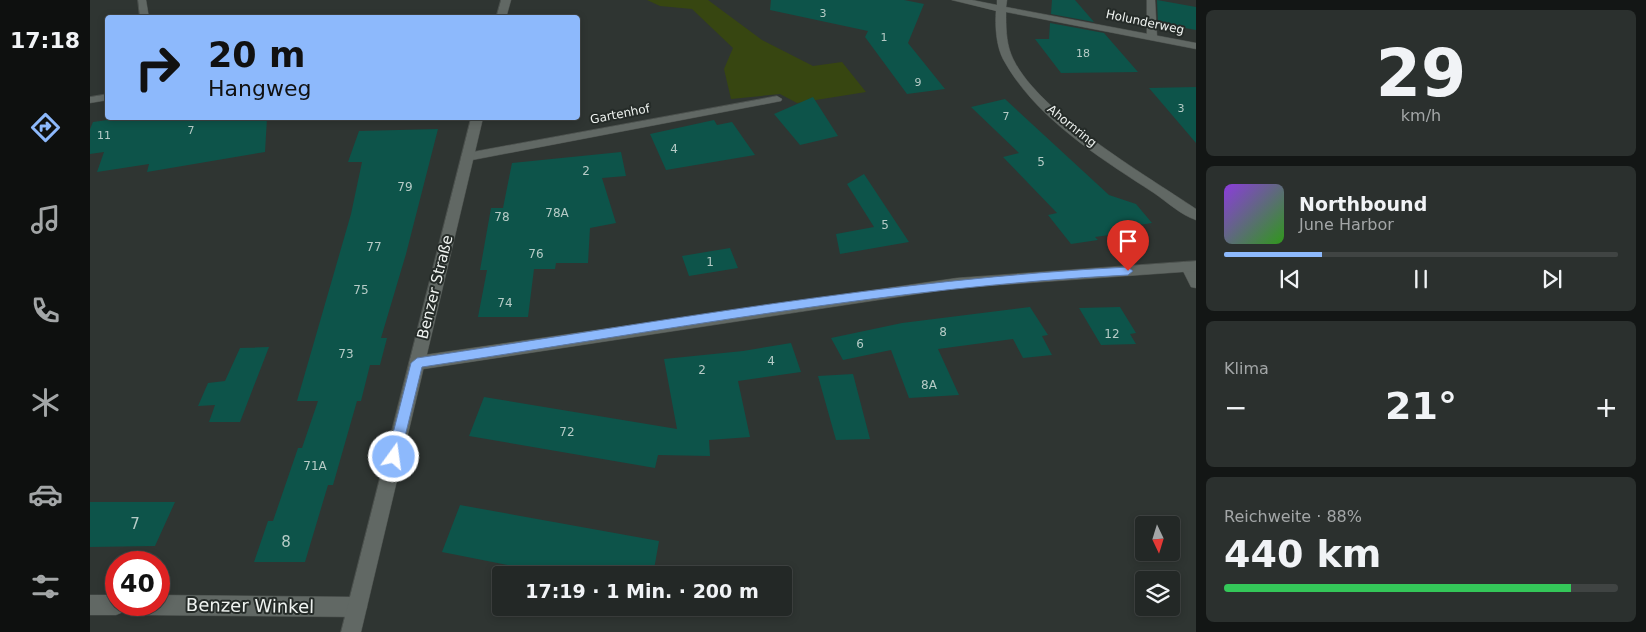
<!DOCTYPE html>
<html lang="de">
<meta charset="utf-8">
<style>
:root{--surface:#232826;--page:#2b302e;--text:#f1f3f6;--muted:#a3a6a7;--line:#404443;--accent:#8db9fc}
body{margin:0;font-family:"DejaVu Sans",sans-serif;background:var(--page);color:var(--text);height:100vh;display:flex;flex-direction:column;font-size:19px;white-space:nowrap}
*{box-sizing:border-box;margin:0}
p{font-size:16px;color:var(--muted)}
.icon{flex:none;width:28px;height:28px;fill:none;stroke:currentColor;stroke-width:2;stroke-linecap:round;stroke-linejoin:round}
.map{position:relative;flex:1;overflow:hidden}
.panel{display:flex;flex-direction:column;gap:10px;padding:10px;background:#131615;width:450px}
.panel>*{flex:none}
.hud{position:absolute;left:15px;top:15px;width:475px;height:105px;border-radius:5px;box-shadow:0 2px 8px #0003,0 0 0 1px var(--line);background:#8db9fc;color:#111;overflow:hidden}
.needle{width:32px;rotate:176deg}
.tools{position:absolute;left:1045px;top:516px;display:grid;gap:10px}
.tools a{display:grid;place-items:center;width:45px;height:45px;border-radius:5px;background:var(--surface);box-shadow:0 2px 8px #0003,0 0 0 1px var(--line);font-size:25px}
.speed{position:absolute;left:15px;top:551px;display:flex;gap:10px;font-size:25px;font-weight:700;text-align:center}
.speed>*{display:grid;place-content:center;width:65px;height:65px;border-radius:50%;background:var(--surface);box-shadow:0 2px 8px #0003,0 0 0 1px var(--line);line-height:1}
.speed .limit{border:8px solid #d22;background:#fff;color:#111}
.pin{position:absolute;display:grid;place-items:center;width:42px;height:42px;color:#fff;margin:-51px -21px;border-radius:50% 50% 50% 0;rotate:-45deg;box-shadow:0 0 5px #0007}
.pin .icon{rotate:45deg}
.me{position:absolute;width:55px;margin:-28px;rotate:14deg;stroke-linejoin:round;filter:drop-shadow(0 0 4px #0008)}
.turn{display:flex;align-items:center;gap:18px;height:105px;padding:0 20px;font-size:22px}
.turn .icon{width:65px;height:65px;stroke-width:2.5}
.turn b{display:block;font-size:35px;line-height:42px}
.big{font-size:38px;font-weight:600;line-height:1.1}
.panel .widget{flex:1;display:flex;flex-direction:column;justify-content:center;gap:8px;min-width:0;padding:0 18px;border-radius:8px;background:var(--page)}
.panel .dial{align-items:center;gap:0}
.dial b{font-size:65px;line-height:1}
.song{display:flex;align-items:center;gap:15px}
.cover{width:60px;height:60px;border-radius:8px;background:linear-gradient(135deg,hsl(270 70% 55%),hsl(110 70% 35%))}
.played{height:5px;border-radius:2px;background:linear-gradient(90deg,var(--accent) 25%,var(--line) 25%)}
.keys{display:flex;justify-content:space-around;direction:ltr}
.heat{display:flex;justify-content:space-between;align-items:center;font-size:28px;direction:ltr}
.charge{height:8px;border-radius:4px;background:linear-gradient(90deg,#34c759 88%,var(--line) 0)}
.trip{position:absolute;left:402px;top:566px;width:300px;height:50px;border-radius:5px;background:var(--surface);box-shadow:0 2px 8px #0003,0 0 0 1px var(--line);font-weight:600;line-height:50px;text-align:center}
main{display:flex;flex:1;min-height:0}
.menu{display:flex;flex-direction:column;width:90px;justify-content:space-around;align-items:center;background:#0e100f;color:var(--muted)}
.menu .icon{width:35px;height:35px}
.menu .on{color:var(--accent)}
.menu b{font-size:22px;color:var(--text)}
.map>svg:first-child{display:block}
.green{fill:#374611}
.building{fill:#0d544a}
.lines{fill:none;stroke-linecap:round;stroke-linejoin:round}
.service-casing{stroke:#4b504d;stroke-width:1}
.minor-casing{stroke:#4b504d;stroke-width:1}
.tertiary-casing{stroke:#4b504d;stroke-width:1}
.service{fill:#616864;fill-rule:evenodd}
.minor{fill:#616864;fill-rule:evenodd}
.tertiary{fill:#616864;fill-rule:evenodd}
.route{fill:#8db9fc;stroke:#5c78a4}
.labels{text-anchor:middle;stroke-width:4;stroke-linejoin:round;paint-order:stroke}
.far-number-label{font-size:11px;fill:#b6cbc6}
.far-street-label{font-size:12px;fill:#eff3f0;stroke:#252b28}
.number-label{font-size:12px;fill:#b6cbc6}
.street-label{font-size:15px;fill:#eff3f0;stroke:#252b28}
.near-number-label{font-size:15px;fill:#b6cbc6}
.near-street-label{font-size:18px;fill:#eff3f0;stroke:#252b28}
</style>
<main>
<nav class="menu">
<b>17:18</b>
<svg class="icon on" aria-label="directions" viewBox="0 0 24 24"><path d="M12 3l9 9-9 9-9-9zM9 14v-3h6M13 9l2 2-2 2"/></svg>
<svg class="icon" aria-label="music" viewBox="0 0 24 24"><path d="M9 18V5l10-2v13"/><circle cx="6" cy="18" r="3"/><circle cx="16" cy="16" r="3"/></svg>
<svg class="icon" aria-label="phone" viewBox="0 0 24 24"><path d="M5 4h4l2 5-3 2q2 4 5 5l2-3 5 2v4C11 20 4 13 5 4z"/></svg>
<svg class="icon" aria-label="climate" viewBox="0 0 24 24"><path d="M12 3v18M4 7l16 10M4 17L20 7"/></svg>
<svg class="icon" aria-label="car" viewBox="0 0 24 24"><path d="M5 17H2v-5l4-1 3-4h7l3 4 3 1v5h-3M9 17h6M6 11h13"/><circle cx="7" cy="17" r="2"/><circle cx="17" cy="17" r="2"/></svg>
<svg class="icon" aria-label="filters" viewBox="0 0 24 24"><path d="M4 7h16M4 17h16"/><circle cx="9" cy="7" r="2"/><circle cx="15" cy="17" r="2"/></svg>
</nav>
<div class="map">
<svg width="1106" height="632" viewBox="0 0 1106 632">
<rect width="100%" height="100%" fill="#2f3532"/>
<path class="green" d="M557 0H618L672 40 723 66 752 62 776 92 707 103 690 94 641 99 634 69 643 48 602 9 570 6Z"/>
<path class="building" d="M681 0H814L834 4 818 43 855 89 817 94 775 37 778 31 680 10Z
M962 0H985L1004 22 961 14Z
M1067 0 1106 7V30L1068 23Z
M960 23 1014 33 1048 72 971 73 945 39H959Z
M1106 87V143L1059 88Z
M723 97 748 136 710 145 684 114Z
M915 99 1019 195 1046 204 1062 223 1023 229 1027 234 1005 237 1008 240 981 244 958 215 967 213 913 157 929 153 881 107Z
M32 118H177L175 152 57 172 59 164 7 172 14 152 0 154V129L3 122Z
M624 120 627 125 642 122 665 155 576 170 560 134Z
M348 129 316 254 291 338H297L290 365H280L271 401H267L243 485H238L215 562H164L178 521H183L208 448H212L228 401H207L261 214 272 162H258L269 131Z
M531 152 536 176 512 178 526 223 500 228 498 263H466L465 269H444L438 317H388L397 270H390L401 208H413L422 163Z
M774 174 819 242 750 254 746 234 784 227 757 184Z
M640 248 648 268 599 276 592 256Z
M940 307 958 335 952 336 962 355 933 358 923 339 848 349 869 395 819 398 801 350 753 360 741 338 812 323Z
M1030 307 1046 333 1040 334 1046 344 1011 345 989 308Z
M701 343 711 372 648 381 660 437 619 440 620 456 568 455 565 468 379 436 394 397 587 429 574 359 653 351Z
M179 347 150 422H119L125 405 108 406 118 383 135 381 150 348Z
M763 374 780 439 746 440 728 376Z
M0 502H85L65 546 0 547Z
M370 505 569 541 563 575H468L352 552Z"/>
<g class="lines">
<defs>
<path id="service" d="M48 0H56L59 18H50Z
M1057 0H1065L1067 36 1062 39 1057 36Z
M687 96 692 99 691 101 377 161 371 157 377 153Z
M1097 262 1102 264 1106 271V288L1101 287 1091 267Z"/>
<path id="minor" d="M862 0H882L907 5V0H917L916 7 1106 43V49L916 12C916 26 916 41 921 54 943 110 1056 175 1106 209V220C1091 215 1077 202 1064 193 1010 158 945 118 913 59 906 45 905 26 906 11Z
M18 94V100L0 103V97Z
M1106 261V271L867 288 327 370 321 368 319 363 321 358 327 356 867 278Z
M0 595H26V605H36L33 612 26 615H0Z
M69 595 267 597 274 600 277 607 274 614 267 617 54 615 47 612 44 605H69Z"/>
<path id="tertiary" d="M411 0H421L416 18H406Z
M381 118H393L271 632H251Z"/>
</defs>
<use href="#service" class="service-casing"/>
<use href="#minor" class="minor-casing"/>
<use href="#tertiary" class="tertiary-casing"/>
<use href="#service" class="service"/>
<use href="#minor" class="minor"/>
<use href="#tertiary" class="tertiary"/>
</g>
<path class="route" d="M1038 267 1043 271 1038 275C801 287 566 332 332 367L310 457 309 461 304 463 299 461 297 457 321 363 327 358C563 323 799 279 1038 267Z"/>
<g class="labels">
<g class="far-number-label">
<text x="733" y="17">3</text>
<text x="794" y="41">1</text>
<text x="993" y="57">18</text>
<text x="828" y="86">9</text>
<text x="1091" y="112">3</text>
<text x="916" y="120">7</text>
<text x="101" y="134">7</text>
<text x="14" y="139">11</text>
</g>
<g class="far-street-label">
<text transform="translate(1055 22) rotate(12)" y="4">Holunderweg</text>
<text transform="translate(530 114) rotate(-11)" y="4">Gartenhof</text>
<text transform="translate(982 126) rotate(39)" y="4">Ahornring</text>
</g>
<g class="number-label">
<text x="584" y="153">4</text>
<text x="951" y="166">5</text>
<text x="496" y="175">2</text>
<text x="315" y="191">79</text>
<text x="467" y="217">78A</text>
<text x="412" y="221">78</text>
<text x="795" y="229">5</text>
<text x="284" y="251">77</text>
<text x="446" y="258">76</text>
<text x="620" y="266">1</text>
<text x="271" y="294">75</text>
<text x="415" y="307">74</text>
<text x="853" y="336">8</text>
<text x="1022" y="338">12</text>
<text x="770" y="348">6</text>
<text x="256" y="358">73</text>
<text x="681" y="365">4</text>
<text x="612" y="374">2</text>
<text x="839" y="389">8A</text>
<text x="477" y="436">72</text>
<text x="225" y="470">71A</text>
</g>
<g class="street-label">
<text transform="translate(345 287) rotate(-76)" y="5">Benzer Straße</text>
</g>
<g class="near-number-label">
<text x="45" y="529">7</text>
<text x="196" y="547">8</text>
</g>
<g class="near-street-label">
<text transform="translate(160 606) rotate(1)" y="6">Benzer Winkel</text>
</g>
</g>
</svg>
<div class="tools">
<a><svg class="needle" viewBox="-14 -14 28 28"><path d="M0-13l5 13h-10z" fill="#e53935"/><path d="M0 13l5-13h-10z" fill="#a3a6a7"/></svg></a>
<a><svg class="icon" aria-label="layers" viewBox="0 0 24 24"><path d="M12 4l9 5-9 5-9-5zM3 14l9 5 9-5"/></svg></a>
</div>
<div class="speed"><div class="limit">40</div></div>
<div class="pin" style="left:1038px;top:271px;background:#d93025"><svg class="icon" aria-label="arrive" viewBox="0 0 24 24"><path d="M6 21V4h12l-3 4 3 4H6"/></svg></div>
<svg class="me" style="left:304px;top:457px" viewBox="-20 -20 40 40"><circle r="17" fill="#8db9fc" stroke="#fff" stroke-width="3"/><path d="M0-11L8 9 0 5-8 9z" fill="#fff"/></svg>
<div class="trip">17:19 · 1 Min. · 200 m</div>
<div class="hud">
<div class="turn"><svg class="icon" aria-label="right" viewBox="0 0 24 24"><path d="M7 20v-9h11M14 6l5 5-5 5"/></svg><div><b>20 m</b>Hangweg</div></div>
</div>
</div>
<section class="panel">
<div class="widget dial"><b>29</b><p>km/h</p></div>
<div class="widget">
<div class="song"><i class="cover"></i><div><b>Northbound</b><p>June Harbor</p></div></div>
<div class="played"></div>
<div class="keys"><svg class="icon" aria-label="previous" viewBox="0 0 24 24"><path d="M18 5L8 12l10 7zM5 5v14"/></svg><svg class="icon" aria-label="pause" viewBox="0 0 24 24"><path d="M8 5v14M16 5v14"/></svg><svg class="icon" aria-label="next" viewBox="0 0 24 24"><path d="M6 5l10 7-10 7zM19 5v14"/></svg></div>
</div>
<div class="widget"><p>Klima</p>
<div class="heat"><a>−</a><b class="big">21°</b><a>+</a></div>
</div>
<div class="widget"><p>Reichweite · 88%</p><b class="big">440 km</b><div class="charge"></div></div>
</section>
</main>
